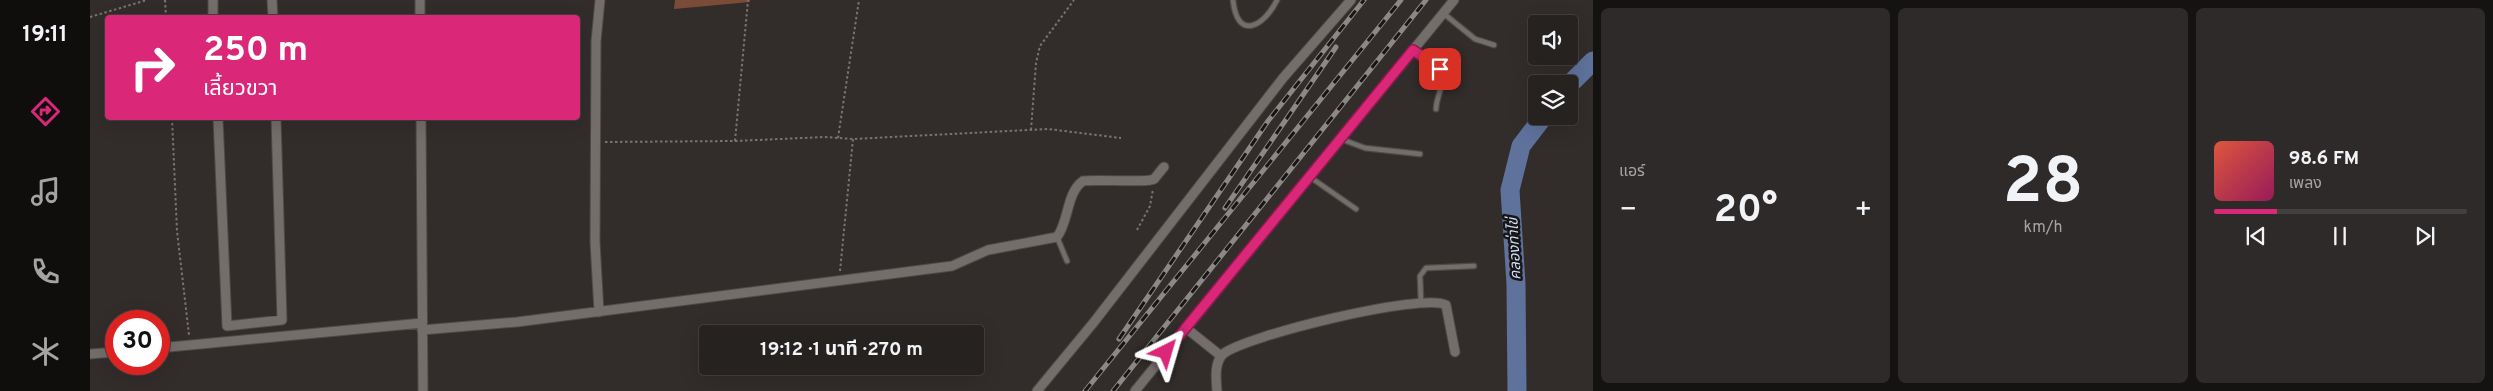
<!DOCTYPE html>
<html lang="th">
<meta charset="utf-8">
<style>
:root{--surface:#262220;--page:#2e2a29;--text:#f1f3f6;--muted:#a4a4a5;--line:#423f3e;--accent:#db2777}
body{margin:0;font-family:Overpass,"Noto Sans Thai",sans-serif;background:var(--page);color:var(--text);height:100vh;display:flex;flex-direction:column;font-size:19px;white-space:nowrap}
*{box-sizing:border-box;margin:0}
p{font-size:16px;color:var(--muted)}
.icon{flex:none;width:28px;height:28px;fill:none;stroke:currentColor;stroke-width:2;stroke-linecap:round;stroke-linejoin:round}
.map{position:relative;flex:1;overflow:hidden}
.sheet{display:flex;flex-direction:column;gap:8px;padding:8px;background:#151312;width:900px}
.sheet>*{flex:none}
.banner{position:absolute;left:15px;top:15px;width:475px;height:105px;border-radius:5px;box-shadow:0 5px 20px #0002,0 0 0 1px var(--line);background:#db2777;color:#fff;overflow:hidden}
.tools{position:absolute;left:1438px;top:15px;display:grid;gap:10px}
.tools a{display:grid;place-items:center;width:50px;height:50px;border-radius:5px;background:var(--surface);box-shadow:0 5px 20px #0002,0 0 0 1px var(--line);font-size:25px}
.speed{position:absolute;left:15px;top:310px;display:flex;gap:10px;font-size:25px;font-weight:700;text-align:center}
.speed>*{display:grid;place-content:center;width:65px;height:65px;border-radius:50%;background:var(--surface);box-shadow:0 5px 20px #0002,0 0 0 1px var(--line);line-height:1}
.speed .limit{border:8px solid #d22;background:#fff;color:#111}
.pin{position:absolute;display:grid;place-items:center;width:42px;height:42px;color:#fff;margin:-21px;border-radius:10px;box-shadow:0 2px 8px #0006}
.me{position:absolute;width:55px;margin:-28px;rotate:40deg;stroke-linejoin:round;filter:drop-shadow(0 0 4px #0008)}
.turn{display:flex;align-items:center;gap:18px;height:105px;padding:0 15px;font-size:22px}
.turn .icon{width:65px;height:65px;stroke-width:2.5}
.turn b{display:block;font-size:35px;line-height:42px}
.big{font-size:38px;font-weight:700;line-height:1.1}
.sheet .widget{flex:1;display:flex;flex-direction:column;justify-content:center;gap:8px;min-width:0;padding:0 18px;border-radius:8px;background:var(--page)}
.sheet .dial{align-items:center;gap:0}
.dial b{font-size:65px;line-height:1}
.song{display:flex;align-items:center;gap:15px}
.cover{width:60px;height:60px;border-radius:8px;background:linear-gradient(135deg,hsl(10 70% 55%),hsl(330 70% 35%))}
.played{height:5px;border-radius:2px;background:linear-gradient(90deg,var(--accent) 25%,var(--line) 25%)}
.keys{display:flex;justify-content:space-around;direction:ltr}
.heat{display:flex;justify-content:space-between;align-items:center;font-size:28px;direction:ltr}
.sheet .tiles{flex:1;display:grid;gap:8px;grid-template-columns:repeat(3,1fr)}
.trip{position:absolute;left:609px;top:325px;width:285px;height:50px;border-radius:5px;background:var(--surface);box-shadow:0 5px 20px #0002,0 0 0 1px var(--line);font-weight:700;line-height:50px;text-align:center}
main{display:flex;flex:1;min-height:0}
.menu{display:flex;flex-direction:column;width:90px;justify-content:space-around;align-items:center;background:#0f0e0d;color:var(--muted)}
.menu .icon{width:35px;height:35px}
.menu .current{color:var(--accent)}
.menu b{font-size:22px;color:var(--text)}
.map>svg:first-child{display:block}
.forest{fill:#7a4c38}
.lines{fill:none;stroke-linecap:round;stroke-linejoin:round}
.river{stroke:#5e729c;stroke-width:19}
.lane-casing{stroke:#4d4a48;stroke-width:7}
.street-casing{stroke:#4d4a48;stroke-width:11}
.path{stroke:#787472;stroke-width:2;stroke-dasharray:2.5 2.5;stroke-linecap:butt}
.lane{stroke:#746e6b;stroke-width:4.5}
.street{stroke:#746e6b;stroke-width:9}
.rail-casing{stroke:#8c8886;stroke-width:5}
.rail{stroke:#181615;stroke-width:3;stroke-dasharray:9;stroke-linecap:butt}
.route-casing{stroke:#8e194d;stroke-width:12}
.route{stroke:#db2777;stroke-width:9}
.labels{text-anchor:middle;stroke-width:5;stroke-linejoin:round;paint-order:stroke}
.water-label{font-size:15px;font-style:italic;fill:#cfddf8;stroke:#181615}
</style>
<main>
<nav class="menu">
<b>19:11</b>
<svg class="icon current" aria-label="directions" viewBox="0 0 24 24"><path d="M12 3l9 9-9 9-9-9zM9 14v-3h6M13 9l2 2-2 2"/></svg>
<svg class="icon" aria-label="music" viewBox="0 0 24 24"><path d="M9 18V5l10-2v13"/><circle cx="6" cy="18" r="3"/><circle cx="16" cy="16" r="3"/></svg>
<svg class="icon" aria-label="phone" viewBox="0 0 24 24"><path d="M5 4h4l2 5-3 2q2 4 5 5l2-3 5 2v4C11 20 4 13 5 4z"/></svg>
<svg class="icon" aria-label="climate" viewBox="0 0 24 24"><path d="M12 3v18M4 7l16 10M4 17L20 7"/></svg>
</nav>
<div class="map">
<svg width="1503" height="391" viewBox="0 0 1503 391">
<rect width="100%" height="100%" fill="#322d2b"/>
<path class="forest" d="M585 0H660V2L584 9Z"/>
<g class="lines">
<path class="river" d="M1479 85 1503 61
M1427 391 1426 284 1420 190 1431 146 1454 116"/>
<defs>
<path id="lane" d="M1143 0C1147 41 1174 27 1187 0
M1353 13 1385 39 1404 45
M1323 50 1352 72C1356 81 1346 97 1346 109
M1251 139 1275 148 1330 154
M1220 177 1266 209
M967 237 977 261
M1331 302 1330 276 1336 268 1384 266"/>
<path id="street" d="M123 0V18
M182 0 183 18
M330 0V18
M128 118 137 326 192 320 186 118
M331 118 333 391
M509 312 505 242 506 41 510 0
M1096 328 1131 356
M332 330 427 322 862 266 898 250 967 237C979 222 976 193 993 181 1006 179 1057 183 1064 179 1067 176 1071 170 1074 167
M69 348 332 323
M0 354 26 352
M947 391 1004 322 1193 78 1261 0
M1045 391 1364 0
M1127 391C1126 379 1124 363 1133 354 1154 336 1334 292 1356 305L1365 352"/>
</defs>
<use href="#lane" class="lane-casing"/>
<use href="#street" class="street-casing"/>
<path class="path" d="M75 0 76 18
M0 17 57 0
M82 118 87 231 99 335
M941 130 946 63 950 46 984 0
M748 138 769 0
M645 141 658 0
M515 142 645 141 735 137 763 139 958 129 1031 138
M1047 230 1060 206 1063 189
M750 271 763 139"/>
<use href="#lane" class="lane"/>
<use href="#street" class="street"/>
<defs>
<path id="rail" d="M1135 208 1246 47
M1029 339 1178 121 1274 0
M995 391 1311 0
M1023 391 1336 0"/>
</defs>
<use href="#rail" class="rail-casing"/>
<use href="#rail" class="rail"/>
</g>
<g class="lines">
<defs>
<path id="route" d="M1076 352 1323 50 1350 69"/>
</defs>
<use href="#route" class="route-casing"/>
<use href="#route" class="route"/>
</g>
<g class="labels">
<g class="water-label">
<text transform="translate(1424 249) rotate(-93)" y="5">คลองท่าไข่</text>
</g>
</g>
</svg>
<div class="tools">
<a><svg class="icon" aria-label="sound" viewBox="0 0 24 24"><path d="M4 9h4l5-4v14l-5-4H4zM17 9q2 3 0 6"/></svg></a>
<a><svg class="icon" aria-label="layers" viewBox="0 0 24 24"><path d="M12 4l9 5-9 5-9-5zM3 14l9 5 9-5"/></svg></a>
</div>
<div class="speed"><div class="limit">30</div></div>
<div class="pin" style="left:1350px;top:69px;background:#d93025"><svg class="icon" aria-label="arrive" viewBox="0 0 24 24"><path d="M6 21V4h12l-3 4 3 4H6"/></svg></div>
<svg class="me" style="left:1076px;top:352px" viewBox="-20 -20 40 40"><path d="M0-17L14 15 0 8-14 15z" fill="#db2777" stroke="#fff" stroke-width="4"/></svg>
<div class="trip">19:12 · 1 นาที · 270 m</div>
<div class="banner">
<div class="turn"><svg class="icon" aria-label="right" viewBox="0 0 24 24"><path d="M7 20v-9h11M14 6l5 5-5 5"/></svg><div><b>250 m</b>เลี้ยวขวา</div></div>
</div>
</div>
<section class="sheet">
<div class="tiles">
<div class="widget"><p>แอร์</p>
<div class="heat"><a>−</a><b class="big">20°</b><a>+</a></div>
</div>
<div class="widget dial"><b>28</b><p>km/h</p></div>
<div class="widget">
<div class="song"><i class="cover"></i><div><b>98.6 FM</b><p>เพลง</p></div></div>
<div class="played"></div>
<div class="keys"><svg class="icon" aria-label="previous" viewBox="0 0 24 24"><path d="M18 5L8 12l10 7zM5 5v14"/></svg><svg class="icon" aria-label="pause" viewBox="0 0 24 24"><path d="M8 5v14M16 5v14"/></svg><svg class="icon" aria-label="next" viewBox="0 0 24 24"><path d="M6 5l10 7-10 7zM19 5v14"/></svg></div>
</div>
</div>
</section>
</main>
